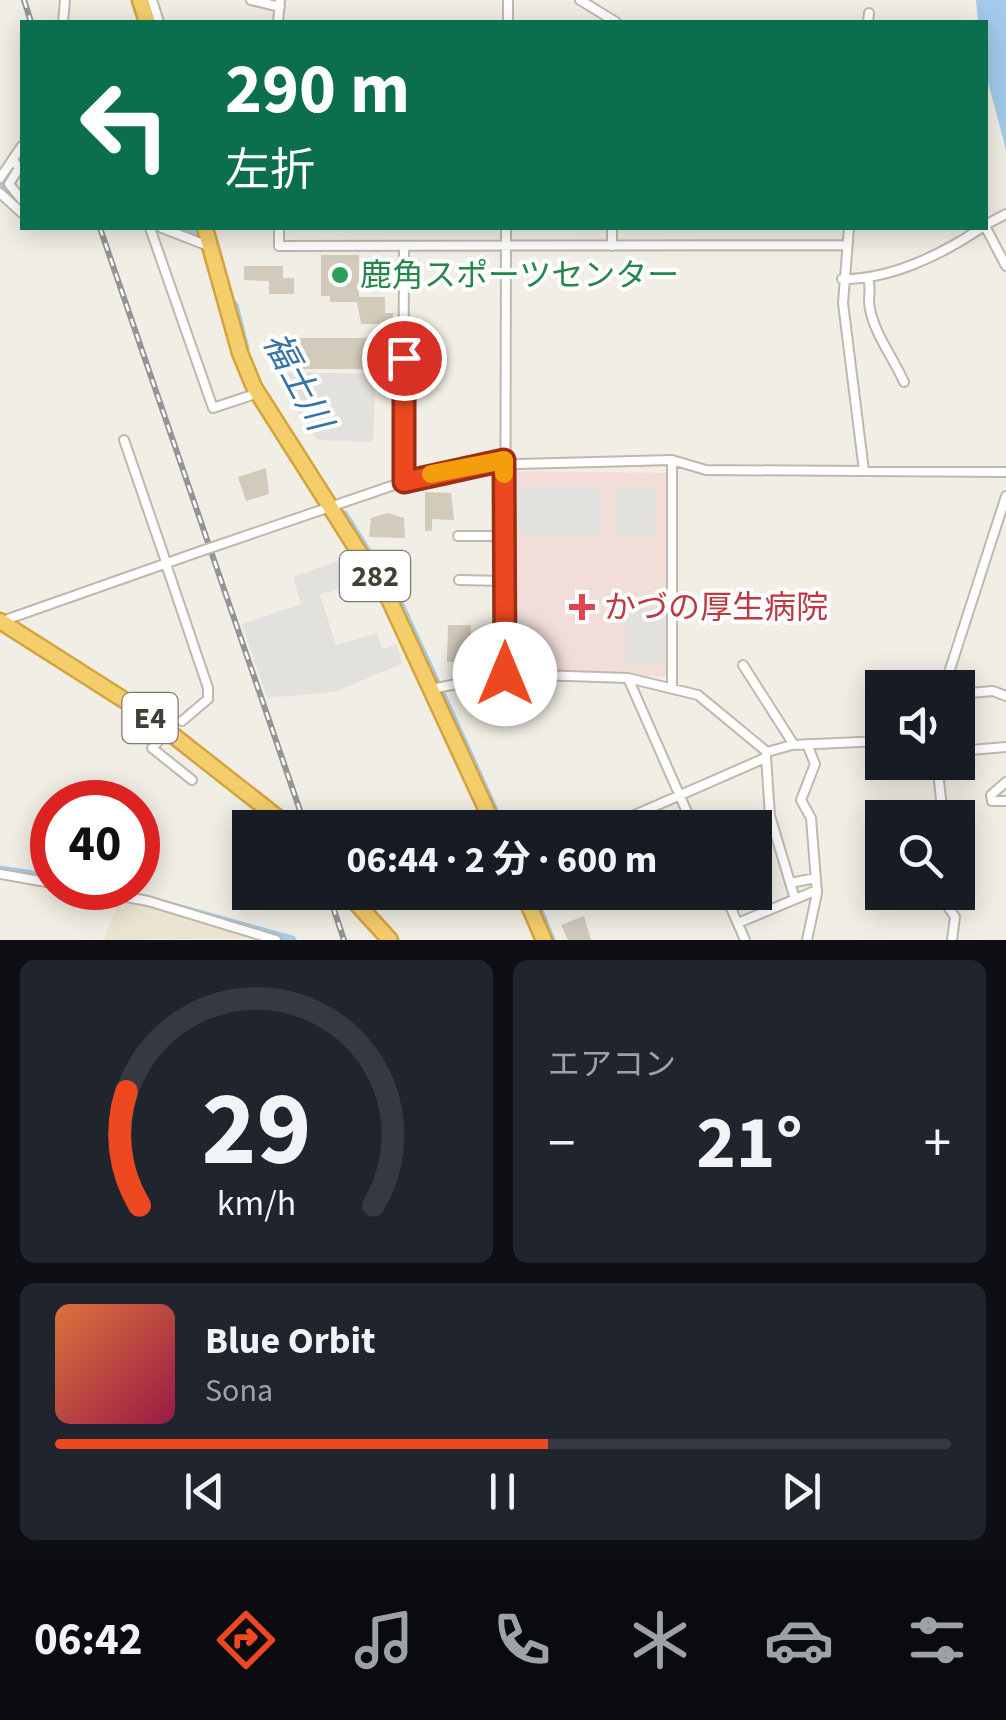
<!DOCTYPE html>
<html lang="ja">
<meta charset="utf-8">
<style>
:root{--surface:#171b24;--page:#20242c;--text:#f1f3f6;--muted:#9ea1a6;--line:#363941;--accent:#ed4820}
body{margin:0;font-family:"Source Sans 3","Noto Sans JP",sans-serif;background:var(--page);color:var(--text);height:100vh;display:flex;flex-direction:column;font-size:38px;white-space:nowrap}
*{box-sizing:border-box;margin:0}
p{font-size:32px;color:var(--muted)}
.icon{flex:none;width:55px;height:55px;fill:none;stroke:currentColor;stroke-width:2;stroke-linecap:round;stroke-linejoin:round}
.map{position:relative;height:940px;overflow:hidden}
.panel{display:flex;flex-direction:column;gap:20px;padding:20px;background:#0d0f14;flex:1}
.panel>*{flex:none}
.top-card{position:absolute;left:20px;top:20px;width:968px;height:210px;border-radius:0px;box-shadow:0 5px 25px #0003;background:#0b6e4f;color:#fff;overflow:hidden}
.controls{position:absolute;left:865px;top:670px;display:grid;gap:20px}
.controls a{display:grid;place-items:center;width:110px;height:110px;border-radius:0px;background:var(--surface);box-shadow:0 5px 25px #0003;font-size:50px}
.speed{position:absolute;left:30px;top:780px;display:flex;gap:20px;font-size:50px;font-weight:700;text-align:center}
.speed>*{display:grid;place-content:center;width:130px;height:130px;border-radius:50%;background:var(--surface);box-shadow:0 5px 25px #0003;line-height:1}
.speed .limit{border:15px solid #d22;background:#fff;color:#111}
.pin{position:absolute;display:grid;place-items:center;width:85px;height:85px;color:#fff;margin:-42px;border:5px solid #fff;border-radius:50%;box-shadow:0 2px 10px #0007}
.me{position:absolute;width:110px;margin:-55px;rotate:0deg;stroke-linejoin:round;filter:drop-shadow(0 0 8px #0008)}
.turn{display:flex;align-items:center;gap:35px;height:210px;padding:0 40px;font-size:45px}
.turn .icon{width:130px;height:130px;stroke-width:2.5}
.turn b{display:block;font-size:70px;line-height:85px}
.big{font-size:75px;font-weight:700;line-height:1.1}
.panel .tile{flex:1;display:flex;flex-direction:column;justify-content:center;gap:15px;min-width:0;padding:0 35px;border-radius:15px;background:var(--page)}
.panel .dial{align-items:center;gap:0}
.dial svg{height:260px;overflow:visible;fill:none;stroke:var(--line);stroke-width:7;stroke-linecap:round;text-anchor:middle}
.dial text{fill:var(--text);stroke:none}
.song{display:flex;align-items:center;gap:30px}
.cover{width:120px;height:120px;border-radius:15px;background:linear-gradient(135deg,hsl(20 70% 55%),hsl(340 70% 35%))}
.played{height:10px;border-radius:5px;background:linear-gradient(90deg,var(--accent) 55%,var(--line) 55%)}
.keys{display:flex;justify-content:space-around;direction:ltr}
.heat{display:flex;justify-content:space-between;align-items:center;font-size:55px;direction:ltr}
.panel .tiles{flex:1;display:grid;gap:20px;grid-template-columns:1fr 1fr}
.tile:last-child{grid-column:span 2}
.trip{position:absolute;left:232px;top:810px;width:540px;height:100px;border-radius:0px;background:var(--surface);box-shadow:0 5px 25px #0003;font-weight:700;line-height:100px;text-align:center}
.menu{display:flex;height:160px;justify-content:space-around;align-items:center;background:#090b0e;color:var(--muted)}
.menu .icon{width:70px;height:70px}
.menu .current{color:var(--accent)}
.menu b{font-size:45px;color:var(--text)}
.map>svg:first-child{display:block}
.education{fill:#eae4d0}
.medical{fill:#f2ddd9}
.parking{fill:#e3e1dd}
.water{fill:#a4cbeb}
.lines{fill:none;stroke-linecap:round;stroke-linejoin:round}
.river{stroke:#a4cbeb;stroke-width:9}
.building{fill:#d2cabb}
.minor-casing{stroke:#bfb9ab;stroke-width:12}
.highway-casing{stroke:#d4a33d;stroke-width:19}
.minor{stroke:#fff;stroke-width:8}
.highway{stroke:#f5ce6c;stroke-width:14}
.rail-casing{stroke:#949494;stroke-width:6}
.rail{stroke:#fff;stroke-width:2.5;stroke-dasharray:8;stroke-linecap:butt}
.minor-bridge-casing{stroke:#bfb9ab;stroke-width:12;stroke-linecap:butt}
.minor-bridge{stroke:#fff;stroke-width:8}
.route-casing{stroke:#9a2f15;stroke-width:25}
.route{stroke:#ed4820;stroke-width:18}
.slow{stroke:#f59e0b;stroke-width:18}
.leisure-dot{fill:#2e9e5b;stroke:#fff;stroke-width:4}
.health-dot{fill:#e0444e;stroke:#fff;stroke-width:4}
.labels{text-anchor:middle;stroke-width:8;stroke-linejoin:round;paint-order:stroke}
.shield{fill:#fff;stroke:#7c7972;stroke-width:2.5}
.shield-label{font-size:30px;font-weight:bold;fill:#443f35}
.leisure-label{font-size:32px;fill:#27864d;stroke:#fff;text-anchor:start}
.health-label{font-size:32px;fill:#be3a42;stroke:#fff;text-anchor:start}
.water-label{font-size:35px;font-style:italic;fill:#3573a9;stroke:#fff}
</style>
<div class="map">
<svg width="1006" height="940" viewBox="0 0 1006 940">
<rect width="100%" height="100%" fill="#f1eee5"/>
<path class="education" d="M119 900 181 914 254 938 104 940Z"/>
<path class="medical" d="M509 471 669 473V677L509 669Z"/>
<path class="parking" d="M280 372 376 374 373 442 318 440 283 390Z
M519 486H602V536H519Z
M615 487 656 488 655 537 615 536Z
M354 555 371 577 320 595 336 645 377 633 382 649 397 644 402 664 334 692 267 698 242 624 301 604 293 577Z
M626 607H665V665H626Z
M516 613 551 648 537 666 510 640Z"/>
<path class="water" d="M976 0H1006V150L987 78 985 22H978Z"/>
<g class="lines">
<path class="river" d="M0 179 22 206
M184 228 211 234
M234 305 245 348
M344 515 399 603 436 683
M440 691 502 828
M0 870 52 878
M105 888 292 940
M531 892 551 940"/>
</g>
<path class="building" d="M321 255H359V297H385V313H393L392 324H361L357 302H330V296H321Z
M244 266H283V278H294V294H269V281L244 280Z
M286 338H367V369H286Z
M266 468 269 494 246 501 238 477Z
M425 492 451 493 454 520 432 519V531H425Z
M388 513 404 518 405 538 369 537 371 518Z
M448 625H471L470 662H447Z
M584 916 591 940H568L561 925Z"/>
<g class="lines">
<defs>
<path id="minor" d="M152 0 159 22
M251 0 280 7
M580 0 616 22
M63 22 65 0
M278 22 280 0
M508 22V0
M868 22 869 13
M13 160 19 168 9 184 22 200
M0 178 22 146
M0 193 22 213
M985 225 1006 214
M985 226 1006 266
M150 228 213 408 258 393
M162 228 211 247
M279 228V246L845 245
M849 228 843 303 864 471
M612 246V228
M868 278C872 290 867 298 870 309 875 335 893 357 904 382
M842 279C890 280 943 254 981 228
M124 440 165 559
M403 482 404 246
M458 536H504
M216 546 403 482 474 465 672 460 706 470 1006 472
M167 567 208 688V699L182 721
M459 580 504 581
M8 619 204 550
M743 665 794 745
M505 674 506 228
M628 678 694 828
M944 688 1006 496
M432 689 505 674 628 678 698 695 767 752 792 745 882 741
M672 689V460
M958 694 993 691 1006 696
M157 743 152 748 192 780
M958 751 1006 747
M766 756 770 816 795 899
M937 762 943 818
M1006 782 991 795 992 801H1006
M605 828 765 758
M0 874 52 883
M790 883 816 878
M79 888 148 901 276 940
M724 892 745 940
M938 892 955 917 952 940
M738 923 817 890
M807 940 817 893 811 818 801 800 815 764 807 744"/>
<path id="highway" d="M140 0 147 22
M205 228 240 353 254 387 390 601 495 828
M0 621 146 714 291 828
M346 892 390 940
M523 892 544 940"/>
</defs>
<use href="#minor" class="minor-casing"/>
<use href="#highway" class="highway-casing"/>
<use href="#minor" class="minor"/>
<use href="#highway" class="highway"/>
<defs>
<path id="rail" d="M24 0 31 22
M100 228 306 828
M328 892 344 940"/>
</defs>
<use href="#rail" class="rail-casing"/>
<use href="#rail" class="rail"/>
<defs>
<path id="minor-bridge" d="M204 550 216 546"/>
</defs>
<use href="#minor-bridge" class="minor-bridge-casing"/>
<use href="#minor-bridge" class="minor-bridge"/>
</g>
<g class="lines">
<defs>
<path id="route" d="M404 358V482L504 460 505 674"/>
</defs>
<use href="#route" class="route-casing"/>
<use href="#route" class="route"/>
<path class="slow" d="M431 474 504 460V474"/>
</g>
<circle class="leisure-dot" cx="340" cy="275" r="10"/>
<path class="health-dot" d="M577 592h10v10h10v10h-10v10h-10v-10h-10v-10h10z"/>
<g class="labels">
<g class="shield">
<rect x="340" y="551" width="70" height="50" rx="8"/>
<rect x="122.5" y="693" width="55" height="50" rx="8"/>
</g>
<g class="shield-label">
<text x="375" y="586">282</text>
<text x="150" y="728">E4</text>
</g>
<g class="leisure-label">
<text x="360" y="286">鹿角スポーツセンター</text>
</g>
<g class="health-label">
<text x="604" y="618">かづの厚生病院</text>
</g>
<g class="water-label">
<text transform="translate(298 381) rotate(62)" y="12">福士川</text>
</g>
</g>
</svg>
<div class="controls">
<a><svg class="icon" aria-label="sound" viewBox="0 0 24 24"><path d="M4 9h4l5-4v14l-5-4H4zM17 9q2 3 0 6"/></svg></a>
<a><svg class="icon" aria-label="search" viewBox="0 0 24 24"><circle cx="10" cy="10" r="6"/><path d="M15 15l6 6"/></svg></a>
</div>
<div class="speed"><div class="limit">40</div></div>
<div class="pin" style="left:404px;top:358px;background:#d93025"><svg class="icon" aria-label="arrive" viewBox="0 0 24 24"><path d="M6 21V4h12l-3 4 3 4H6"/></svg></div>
<svg class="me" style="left:505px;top:674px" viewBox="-20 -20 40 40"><circle r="19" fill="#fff"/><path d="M0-13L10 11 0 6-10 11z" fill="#ed4820"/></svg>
<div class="trip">06:44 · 2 分 · 600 m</div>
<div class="top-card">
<div class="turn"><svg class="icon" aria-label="left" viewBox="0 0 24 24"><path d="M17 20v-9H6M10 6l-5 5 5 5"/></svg><div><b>290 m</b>左折</div></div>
</div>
</div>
<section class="panel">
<div class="tiles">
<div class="tile dial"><svg viewBox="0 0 100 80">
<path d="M14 69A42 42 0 1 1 86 69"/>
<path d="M14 69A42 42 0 0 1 10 34" stroke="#ed4820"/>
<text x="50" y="56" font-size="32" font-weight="700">29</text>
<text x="50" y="72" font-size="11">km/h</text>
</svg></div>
<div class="tile"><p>エアコン</p>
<div class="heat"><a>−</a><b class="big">21°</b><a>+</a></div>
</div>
<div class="tile">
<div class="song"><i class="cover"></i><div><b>Blue Orbit</b><p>Sona</p></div></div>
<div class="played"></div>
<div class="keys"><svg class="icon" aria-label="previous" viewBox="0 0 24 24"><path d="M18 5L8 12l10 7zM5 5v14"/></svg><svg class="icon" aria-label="pause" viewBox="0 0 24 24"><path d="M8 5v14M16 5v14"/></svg><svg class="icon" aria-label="next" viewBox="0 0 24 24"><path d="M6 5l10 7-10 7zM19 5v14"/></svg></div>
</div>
</div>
</section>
<nav class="menu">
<b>06:42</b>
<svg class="icon current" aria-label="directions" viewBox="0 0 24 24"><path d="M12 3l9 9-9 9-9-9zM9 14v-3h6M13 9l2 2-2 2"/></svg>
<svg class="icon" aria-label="music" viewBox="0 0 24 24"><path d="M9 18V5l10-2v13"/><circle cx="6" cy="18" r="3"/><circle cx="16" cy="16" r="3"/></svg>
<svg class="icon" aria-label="phone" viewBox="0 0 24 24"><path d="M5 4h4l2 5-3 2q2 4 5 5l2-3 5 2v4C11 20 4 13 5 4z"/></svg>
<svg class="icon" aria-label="climate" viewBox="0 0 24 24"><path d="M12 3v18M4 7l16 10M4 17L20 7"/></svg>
<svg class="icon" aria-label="car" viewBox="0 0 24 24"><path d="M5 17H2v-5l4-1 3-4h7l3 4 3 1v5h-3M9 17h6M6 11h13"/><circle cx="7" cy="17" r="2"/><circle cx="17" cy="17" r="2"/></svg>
<svg class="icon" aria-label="filters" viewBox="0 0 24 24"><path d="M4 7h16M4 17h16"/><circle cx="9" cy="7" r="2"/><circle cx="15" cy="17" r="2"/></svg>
</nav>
